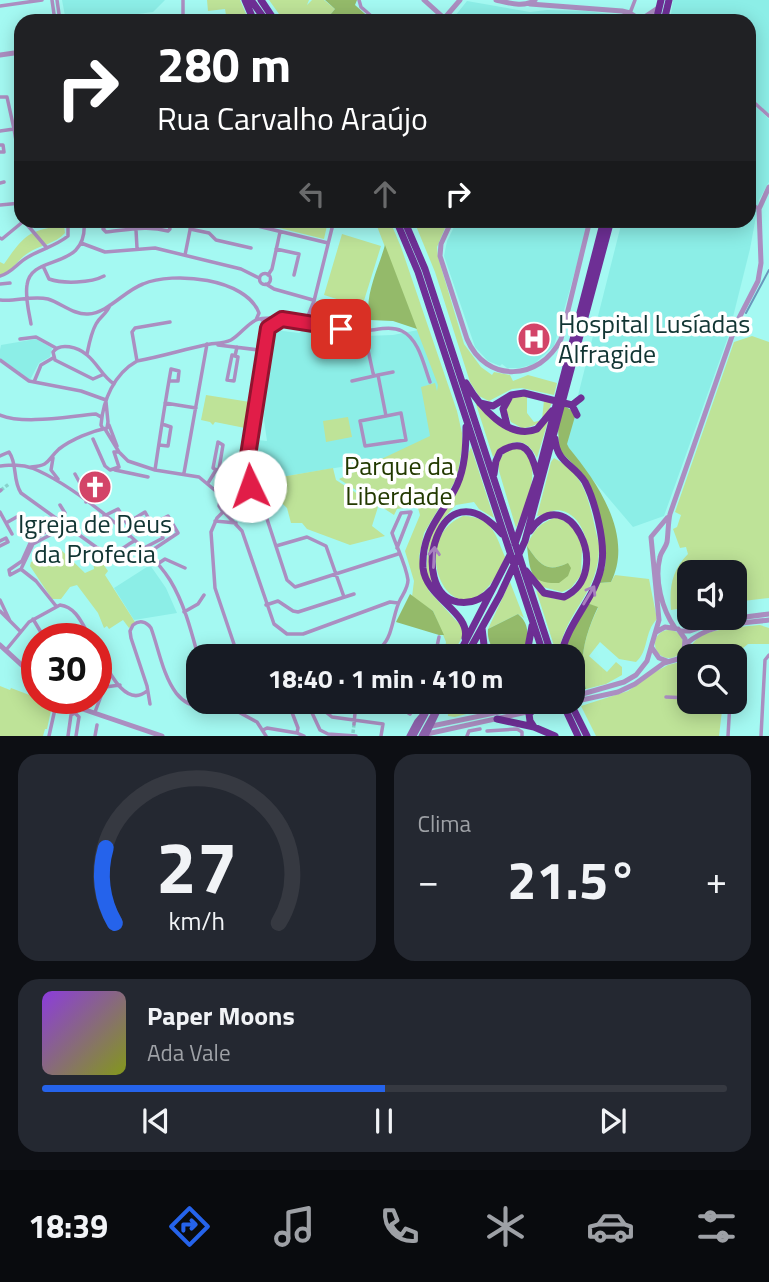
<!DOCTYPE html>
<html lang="pt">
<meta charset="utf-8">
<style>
:root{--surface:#171b24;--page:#242831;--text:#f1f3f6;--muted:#9ea1a6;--line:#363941;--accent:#2563eb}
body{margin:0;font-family:"Titillium Web",sans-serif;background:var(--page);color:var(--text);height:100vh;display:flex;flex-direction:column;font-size:26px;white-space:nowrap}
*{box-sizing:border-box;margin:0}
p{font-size:23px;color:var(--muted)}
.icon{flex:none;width:38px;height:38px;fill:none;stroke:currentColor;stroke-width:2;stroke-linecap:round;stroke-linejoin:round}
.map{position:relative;height:736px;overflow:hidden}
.drawer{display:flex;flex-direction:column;gap:18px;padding:18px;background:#0d0f14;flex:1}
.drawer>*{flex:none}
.guide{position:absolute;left:14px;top:14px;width:742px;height:214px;border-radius:21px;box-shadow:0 4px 18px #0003;background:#202124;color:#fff;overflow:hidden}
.controls{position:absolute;left:677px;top:560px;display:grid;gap:14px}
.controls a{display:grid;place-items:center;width:70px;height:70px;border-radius:14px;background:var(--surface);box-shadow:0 4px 18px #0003;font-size:35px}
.speed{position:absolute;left:21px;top:623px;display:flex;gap:14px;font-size:35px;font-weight:700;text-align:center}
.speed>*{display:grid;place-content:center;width:91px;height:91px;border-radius:50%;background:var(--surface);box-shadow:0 4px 18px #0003;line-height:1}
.speed .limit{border:10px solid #d22;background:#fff;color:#111}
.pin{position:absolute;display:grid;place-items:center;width:60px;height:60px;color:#fff;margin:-30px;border-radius:14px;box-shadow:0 4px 10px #0006}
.me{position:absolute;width:77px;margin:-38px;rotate:357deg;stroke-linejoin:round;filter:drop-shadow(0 0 5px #0008)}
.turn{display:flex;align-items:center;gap:24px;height:147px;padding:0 28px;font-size:32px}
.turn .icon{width:91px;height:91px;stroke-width:2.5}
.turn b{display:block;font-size:49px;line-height:60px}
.lanes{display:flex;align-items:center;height:66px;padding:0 28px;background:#0003;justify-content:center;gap:35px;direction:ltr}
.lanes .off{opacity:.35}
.big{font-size:52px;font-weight:700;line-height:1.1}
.drawer .widget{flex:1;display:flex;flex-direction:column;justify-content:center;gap:10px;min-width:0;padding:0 24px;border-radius:21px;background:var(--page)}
.drawer .dial{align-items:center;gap:0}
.dial svg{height:182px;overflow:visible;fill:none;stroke:var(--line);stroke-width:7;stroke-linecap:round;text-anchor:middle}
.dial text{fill:var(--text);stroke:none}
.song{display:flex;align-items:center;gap:21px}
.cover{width:84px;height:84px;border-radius:10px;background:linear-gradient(135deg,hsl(270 70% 55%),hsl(70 70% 35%))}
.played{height:7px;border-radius:4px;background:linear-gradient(90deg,var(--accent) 50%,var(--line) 50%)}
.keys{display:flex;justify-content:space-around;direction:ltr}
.heat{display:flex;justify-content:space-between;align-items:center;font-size:38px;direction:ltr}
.drawer .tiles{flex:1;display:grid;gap:18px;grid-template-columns:1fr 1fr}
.widget:last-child{grid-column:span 2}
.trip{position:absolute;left:186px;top:644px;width:399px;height:70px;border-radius:21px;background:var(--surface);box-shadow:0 4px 18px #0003;font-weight:700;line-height:70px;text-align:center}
.tab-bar{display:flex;height:112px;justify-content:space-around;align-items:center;background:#090b0e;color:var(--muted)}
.tab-bar .icon{width:49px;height:49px}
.tab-bar .on{color:var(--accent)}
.tab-bar b{font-size:32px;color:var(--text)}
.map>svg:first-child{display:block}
.built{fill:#8ceee7}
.green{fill:#bee398}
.forest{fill:#94ba6a}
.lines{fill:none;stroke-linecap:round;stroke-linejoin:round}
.stream{stroke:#6998bc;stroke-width:2}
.minor-tunnel{stroke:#87d2cc;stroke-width:3.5;stroke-dasharray:3.5 2;stroke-linecap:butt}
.minor{stroke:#ab8ec1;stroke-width:3.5}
.tertiary{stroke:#ab8ec1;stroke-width:5}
.secondary{stroke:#8d62ac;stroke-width:5}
.trunk{stroke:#6e2f95;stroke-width:7}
.oneway{stroke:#a882bf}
.route-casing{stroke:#92132f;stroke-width:18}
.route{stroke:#e11d48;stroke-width:12}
.labels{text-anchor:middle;stroke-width:7;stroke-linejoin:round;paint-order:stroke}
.poi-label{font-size:26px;fill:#113533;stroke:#fff;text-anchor:start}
.park-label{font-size:26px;fill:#223900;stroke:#fff}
</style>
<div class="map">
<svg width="769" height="736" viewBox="0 0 769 736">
<rect width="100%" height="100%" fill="#a4f9f2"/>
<path class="built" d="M62 0H165L153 12 84 21H66Z
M673 0H769V114L749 96V21H670Z
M467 1 530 12 547 10 587 11 632 17 636 21H451Z
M749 100 769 119V182L759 200 750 249 728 337 664 516 633 527 565 447 622 221 749 220Z
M457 221H589L554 346 534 364 520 368H507L502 364 500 366 488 361 475 347 444 256 447 241Z
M423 329 450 398 452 453 359 464 251 482 257 440 267 441 263 413 275 330 299 333 303 330 337 337 393 335Z
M36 339 52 348 50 357 39 363 30 380 0 358V350L1 345Z
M150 565 166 588 177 613 134 620 114 588Z"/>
<path class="green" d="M207 0H240L249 21H227L225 9 208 11Z
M269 0H309L307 5 312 0H324L335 9 325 21H284Z
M251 221H328L324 239Z
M375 221H390L401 247 457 411 462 433V449L458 472 454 483 424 533 419 557 429 591 462 627V637L452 656H444L446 642 433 611 412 597 414 581 405 551 420 515 418 508 427 489 417 506 397 509 394 515 339 479 430 436 421 387 435 383 437 391 438 385Z
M414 221H448L437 247 438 257 464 344 481 367 492 375 494 372 510 375 513 381 528 375 557 383 554 395 522 388 512 389 489 401 479 396 470 382 435 272Z
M64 225 65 233C55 244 40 245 28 253 17 260 13 271 0 275V262L4 264C25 234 28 231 64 225Z
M342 234 381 246 362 307 324 295Z
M752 336 769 342V598L735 602V572H690L689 607 671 610C669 587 672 570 688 554L686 547 680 548 673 529 677 527 681 515 675 512 734 342Z
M206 395 250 402 245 428 215 422 213 425 210 422 201 420Z
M527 395V413L534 422 542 420 544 400 552 402C546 418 539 427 522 428L511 422 506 410 512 398Z
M475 401 520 433 548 421 537 458C525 434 508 440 493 457Z
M348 417 352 437 326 442 323 421Z
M471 447 494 518 479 509 474 502 456 505 441 521 435 533 432 588 426 573 429 536 447 506Z
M519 448C546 464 525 506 516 528L499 471V461L505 451Z
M554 458C590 477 589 508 599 544 600 593 569 606 559 650L556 652 536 590C597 633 605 515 558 510 552 510 544 515 537 516L551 462Z
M333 468 336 480 378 507 372 526 385 536 350 545 307 529 302 523H291L287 508 263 485 264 480Z
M463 516C492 517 495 533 505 557 462 663 399 543 463 516Z
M557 517 573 526 582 546 581 575 571 588 562 592 543 587 536 579 568 563C545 574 539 563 527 546 534 529 540 523 557 517Z
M59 548 85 573 94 569 93 561 99 558 108 571 105 575 135 622 129 628 123 620 109 629 107 626 104 628 98 613 77 585 70 587 61 599H52L30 566 31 562Z
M615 575 649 579 657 619C644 632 649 651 636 662L619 659 600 642 589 656 607 672 616 662 622 667V675L606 684 586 689C578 659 585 635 598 608L587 603 599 583 611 582Z
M510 582 524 618 518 614 488 629Z
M760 625 769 628V644H748L733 656H690V702H723L719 736H596L581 706 628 691 653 673 668 665 684 661C687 655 690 646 695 641 706 628 743 627 760 625Z
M655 644a14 14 0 1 1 28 0a14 14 0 1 1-28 0Z
M0 686 10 690 11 688 48 702 52 706 47 729H45L43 736H0Z
M447 702H513L455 717 448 716Z"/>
<path class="forest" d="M325 0H357L355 5 373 21H346L338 14 332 21H325L335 9Z
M385 245 417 329 393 321 370 320C363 298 379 267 385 245Z
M563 405 576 413 567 444 569 448C598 483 634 536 611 582L599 583 605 567 606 552 583 474 562 453 559 447 558 428Z
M527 546C539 563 545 574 568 563L571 568 568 576 559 583C530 584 530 572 527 546Z
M410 594 433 611 444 635H439L396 622Z
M587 603 598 607C585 635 578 659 586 689L573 692 572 656H564L568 638Z
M518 614C530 624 529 637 523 650 505 667 486 649 488 629Z"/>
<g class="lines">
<path class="stream" d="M746 313 769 270"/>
<path class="minor-tunnel" d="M1 490 9 484
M353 733 354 724"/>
<path class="minor" d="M52 0 55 21
M57 0 60 21
M183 0V19
M359 0 361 7 377 21
M0 6 42 0
M630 13 635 0
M183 20 211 17V21
M0 97H7L14 129 0 131
M749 98 769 116
M21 128 14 129 21 170
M0 145H3L4 152H0
M0 183 4 182
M749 202 759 209
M0 205 21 203
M133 220 107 224 103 229 106 232C128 230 147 225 168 231L170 229 169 226 147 220
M233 220 328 243
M24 221 47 248
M190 229 209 233 216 240 251 248
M136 230 137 248
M0 238 2 239 25 220
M81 243 105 252 155 248 241 269 259 278
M276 249 299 254 294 275
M185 255 192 220
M43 266 49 279C63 284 91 283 104 276
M259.5 279a5.5 5.5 0 1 1 11 0a5.5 5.5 0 1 1-11 0Z
M268 275 272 269 280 232
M0 276C12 273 17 263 28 257 41 249 56 246 68 236V227
M0 284 10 283
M266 284 274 289 313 300
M0 300C16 302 32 295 48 299 61 303 74 315 88 314 108 313 124 291 143 284 173 271 246 278 259 313L256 320
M306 321 314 301 334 220
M31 324C29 312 25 298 27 285 31 252 89 273 84 220
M268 328 281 319
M364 331 373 373 374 376 378 375 386 416 401 413 406 440 365 446 360 421 386 416
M20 339 36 337 56 348
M218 345 259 350 265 348
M87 354C89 344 91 333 96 324 100 316 107 314 110 305
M235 356 238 357 234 381 227 380 232 355 235 356 237 347
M0 360 29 381 81 391 106 400
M137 361 132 332 135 328 170 322
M102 375 93 379 55 360 53 352C60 342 78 347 87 355 98 364 102 376 114 384
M378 375 393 372
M352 381 374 376
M34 382 41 365 53 358
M106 402 108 422
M165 403 196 408
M0 415C25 425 69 416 96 414L101 417
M109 425 117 446
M103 429 101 425C103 400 114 374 137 361 160 357 182 350 205 345 213 343 223 344 231 340 240 335 247 324 256 320 275 312 335 329 360 331 374 331 389 325 402 331 419 339 424 366 430 382
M105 429 119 452 128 461 155 470 199 477 223 497
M93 439 105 466 110 470 119 467 114 452H119
M159 445 168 446 171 427 162 424
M0 456 9 452C18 465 12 479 21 493L96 547C115 558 117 551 134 541
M53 458 51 470 58 479
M0 466C11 465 21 464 32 468 72 484 147 544 170 580 184 603 191 630 198 656
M31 467C51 465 46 461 59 449 72 439 92 431 107 428L108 422
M115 470 148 477
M155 470C160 436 165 403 171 369L179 371 178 381H169
M184 473 207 344
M75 474 87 496 86 502
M241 480 249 484V493L232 511 223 512 219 506 220 500Z
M244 481 268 328 262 320
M208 483 216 470 219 469 223 445 218 442 213 468 216 470
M0 491 1 490
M244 498 267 519 287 580 295 587 398 554
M0 512 12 534
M223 512 217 518 211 532 215 588 238 656
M225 513 242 531 274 624 287 634H303L390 602 398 603
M104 516 118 509 131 530 129 536
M59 520 65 513 60 505
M215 521 236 523
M6 523 22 514
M127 523 145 512 149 519 131 530
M52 528 54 530 52 534 33 544 21 569 10 575 9 570 22 561 31 541Z
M0 541 6 538 8 542 0 546
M276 546 307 537 326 546 344 597
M144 548 163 538 158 521 168 516 178 533 148 553
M159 563 165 559 185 568
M22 570 36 581 56 606
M0 600 10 621
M266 605 278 601 293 611 298 612 354 594
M0 611 20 631
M184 612 198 604 204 595
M33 619 45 639
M96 648C106 665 124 710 147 691
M6 650 29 622 60 605C77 607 83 626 91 639
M436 651 439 637
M682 655 690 660
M357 656C364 653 376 651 382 646 393 636 393 613 400 600 403 594 408 588 408 580 406 565 397 548 392 533L401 513 411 512 397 548
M414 656 417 646 436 651V656
M96 670 106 664
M105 687 120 685
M666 697 690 698
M220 702 257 722 266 736
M288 702 298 728 297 733
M307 702 320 730 328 734 356 736
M323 702 327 713 332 717 383 724 381 736
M384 702 399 707 410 714 417 702
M150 704 147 686 131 638 130 631 133 625C139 620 146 621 151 628 163 660 169 723 220 702
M95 712 110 672
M75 713 79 717 76 736
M354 724 356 702
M263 730 267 728 297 733 304 736
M487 731 517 729 522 732V736
M49 736 55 709 54 698
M68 736 71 715 75 713 77 707
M95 736 97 725
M467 736 469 731 480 729
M728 736 730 702
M761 736 765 660 769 655"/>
<path class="tertiary" d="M424 0 444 18
M496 0C509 3 524 8 535 0
M530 4 622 11 630 13 641 20
M640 20 658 8
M442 21 460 0
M0 55 21 52
M452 220 441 244 440 256 467 339C486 384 540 381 561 339L590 220
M675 628C662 609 654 580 660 557 661 552 666 547 667 542 668 537 668 522 670 514L737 322 758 281 761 263 759 209 769 187
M681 631H690L722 620 769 614
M686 644C710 623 739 624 769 620
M0 645 37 679
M652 648 659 658 667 661
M572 697 624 682 636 675 647 661 659 620 651 537 667 518
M57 698 65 703 162 736
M432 726 547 702
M427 734 618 692 635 684 664 663 678 659 684 652 685 639 678 629 665 627 656 632"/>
<path class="secondary" d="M409 736 417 721 432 703
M414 736 426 714
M421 736 440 702
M426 736 441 705"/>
<path class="trunk" d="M245 0 254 21
M251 0 266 21
M261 0 275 21
M656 21 661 0
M664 21 669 0
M396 220 418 272 544 656
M404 220 425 269 552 656
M466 383C479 405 508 441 537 429L552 411
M480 403 493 406 511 395 524 393 572 405 577 415
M572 405 581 398
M507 425 503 409 509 398
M555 439C557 463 574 464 585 482 595 501 605 541 602 562 598 597 567 621 561 656
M494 474 496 461 500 452C525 436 532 453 537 474
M515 544 538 475 604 220
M526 571 544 593 564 597C616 573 567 477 530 531
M492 589C483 599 472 604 458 602 406 593 439 460 502 534
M482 628 484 645 493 656
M465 638C471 613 426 598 423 568 421 530 443 515 457 485 465 467 466 447 466 427
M462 648 510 555
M470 649 500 595 525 541 611 220
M522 656 528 647 532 626
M562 702 578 736
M570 702 587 736
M497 719 534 727 555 736
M534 727 530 721 529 714 541 703"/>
</g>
<defs><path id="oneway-shaft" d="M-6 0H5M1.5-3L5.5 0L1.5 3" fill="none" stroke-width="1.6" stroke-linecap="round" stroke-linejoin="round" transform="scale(1.75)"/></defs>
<g class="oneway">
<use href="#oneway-shaft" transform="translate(434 557) rotate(-87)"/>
<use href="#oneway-shaft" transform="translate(589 595) rotate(-59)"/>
</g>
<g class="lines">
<defs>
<path id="route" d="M250 486 244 481 268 328 282 319C302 322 320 325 341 329"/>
</defs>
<use href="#route" class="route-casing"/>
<use href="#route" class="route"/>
</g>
<defs>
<symbol id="hospital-disc" viewBox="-11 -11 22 22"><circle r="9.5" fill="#d34468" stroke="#fff"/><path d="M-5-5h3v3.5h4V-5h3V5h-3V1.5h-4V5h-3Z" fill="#fff"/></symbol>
<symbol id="church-disc" viewBox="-11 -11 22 22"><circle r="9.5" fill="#d34468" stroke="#fff"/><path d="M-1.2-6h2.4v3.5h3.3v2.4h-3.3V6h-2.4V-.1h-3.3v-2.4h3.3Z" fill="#fff"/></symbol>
</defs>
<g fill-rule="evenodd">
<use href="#hospital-disc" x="515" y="320" width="38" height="38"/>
<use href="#church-disc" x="76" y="468" width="38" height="38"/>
</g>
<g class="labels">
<g class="poi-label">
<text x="558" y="333">Hospital Lusíadas<tspan x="558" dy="30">Alfragide</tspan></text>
<text x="95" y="533" text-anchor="middle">Igreja de Deus<tspan x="95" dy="30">da Profecia</tspan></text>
</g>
<g class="park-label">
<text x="399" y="475">Parque da<tspan x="399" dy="30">Liberdade</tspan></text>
</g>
</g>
</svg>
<div class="controls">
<a><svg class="icon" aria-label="sound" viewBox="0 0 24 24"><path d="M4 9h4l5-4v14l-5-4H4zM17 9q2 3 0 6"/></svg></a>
<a><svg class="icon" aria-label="search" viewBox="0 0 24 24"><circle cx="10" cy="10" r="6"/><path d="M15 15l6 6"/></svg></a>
</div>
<div class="speed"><div class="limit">30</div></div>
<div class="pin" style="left:341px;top:329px;background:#d93025"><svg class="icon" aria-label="arrive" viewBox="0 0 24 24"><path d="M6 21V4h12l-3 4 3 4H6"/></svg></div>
<svg class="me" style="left:250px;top:486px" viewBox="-20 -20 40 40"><circle r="19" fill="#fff"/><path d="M0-13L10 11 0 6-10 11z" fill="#e11d48"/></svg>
<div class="trip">18:40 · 1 min · 410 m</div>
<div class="guide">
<div class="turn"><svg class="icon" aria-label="right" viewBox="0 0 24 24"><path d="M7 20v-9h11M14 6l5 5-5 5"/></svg><div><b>280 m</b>Rua Carvalho Araújo</div></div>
<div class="lanes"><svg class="icon off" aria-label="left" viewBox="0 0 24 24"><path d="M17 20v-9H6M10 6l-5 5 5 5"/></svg><svg class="icon off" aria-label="ahead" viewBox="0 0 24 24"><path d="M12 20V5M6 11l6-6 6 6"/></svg><svg class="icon" aria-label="right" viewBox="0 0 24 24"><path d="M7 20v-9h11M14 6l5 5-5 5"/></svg></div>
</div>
</div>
<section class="drawer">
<div class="tiles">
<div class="widget dial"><svg viewBox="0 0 100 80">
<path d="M14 69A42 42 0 1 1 86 69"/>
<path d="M14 69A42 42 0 0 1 10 36" stroke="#2563eb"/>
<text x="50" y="56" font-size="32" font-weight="700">27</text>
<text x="50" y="72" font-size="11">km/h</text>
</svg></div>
<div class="widget"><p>Clima</p>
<div class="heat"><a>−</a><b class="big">21.5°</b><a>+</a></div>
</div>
<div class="widget">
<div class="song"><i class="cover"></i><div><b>Paper Moons</b><p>Ada Vale</p></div></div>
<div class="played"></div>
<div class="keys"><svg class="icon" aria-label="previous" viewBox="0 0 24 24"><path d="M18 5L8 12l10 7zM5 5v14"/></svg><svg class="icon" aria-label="pause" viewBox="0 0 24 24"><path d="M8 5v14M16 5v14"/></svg><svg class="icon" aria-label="next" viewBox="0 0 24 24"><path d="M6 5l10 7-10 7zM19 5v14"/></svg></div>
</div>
</div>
</section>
<nav class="tab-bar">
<b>18:39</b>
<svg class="icon on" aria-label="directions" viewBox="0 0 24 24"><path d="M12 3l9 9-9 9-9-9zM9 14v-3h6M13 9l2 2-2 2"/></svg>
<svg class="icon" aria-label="music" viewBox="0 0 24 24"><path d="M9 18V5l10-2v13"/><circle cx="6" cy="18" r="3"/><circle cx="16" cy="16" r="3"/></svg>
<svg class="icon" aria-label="phone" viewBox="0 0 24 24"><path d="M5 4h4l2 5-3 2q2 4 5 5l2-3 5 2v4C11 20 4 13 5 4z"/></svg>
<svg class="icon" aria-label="climate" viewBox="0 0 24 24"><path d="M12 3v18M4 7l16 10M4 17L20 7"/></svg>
<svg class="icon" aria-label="car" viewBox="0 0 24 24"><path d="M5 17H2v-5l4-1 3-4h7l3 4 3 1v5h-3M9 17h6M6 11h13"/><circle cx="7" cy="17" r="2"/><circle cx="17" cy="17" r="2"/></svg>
<svg class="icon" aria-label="filters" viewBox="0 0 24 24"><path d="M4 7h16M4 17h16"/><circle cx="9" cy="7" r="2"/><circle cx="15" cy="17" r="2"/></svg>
</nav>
